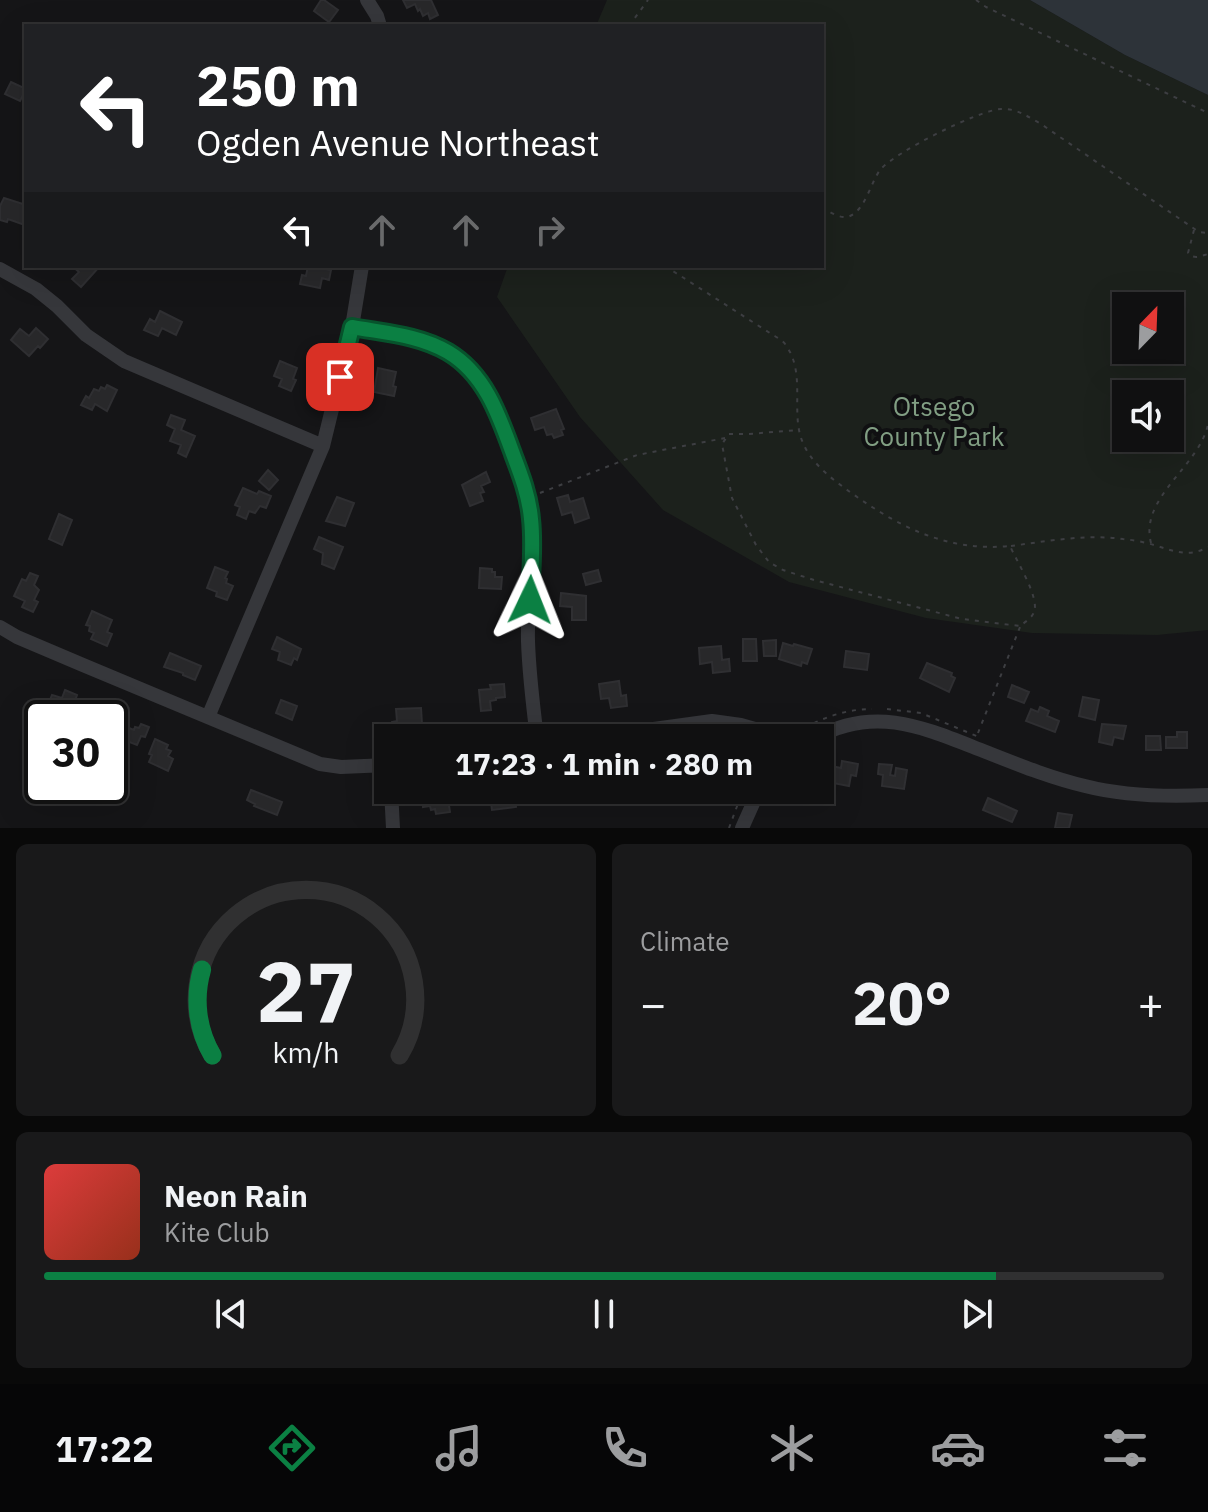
<!DOCTYPE html>
<meta charset="utf-8">
<style>
:root{--surface:#101011;--page:#19191a;--text:#f1f3f6;--muted:#9c9d9f;--line:#303031;--accent:#0b8043}
body{margin:0;font-family:"IBM Plex Sans",sans-serif;background:var(--page);color:var(--text);height:100vh;display:flex;flex-direction:column;font-size:30px;white-space:nowrap}
*{box-sizing:border-box;margin:0}
p{font-size:26px;color:var(--muted)}
.icon{flex:none;width:44px;height:44px;fill:none;stroke:currentColor;stroke-width:2;stroke-linecap:round;stroke-linejoin:round}
.map{position:relative;height:828px;overflow:hidden}
.drawer{display:flex;flex-direction:column;gap:16px;padding:16px;background:#090909;flex:1}
.drawer>*{flex:none}
.banner{position:absolute;left:24px;top:24px;width:800px;height:244px;border-radius:0px;box-shadow:0 8px 32px #0002,0 0 0 2px var(--line);background:#202124;color:#fff;overflow:hidden}
.needle{width:52px;rotate:23deg}
.fabs{position:absolute;left:1112px;top:292px;display:grid;gap:16px}
.fabs a{display:grid;place-items:center;width:72px;height:72px;border-radius:0px;background:var(--surface);box-shadow:0 8px 32px #0002,0 0 0 2px var(--line);font-size:40px}
.speed{position:absolute;left:24px;top:700px;display:flex;gap:16px;font-size:40px;font-weight:700;text-align:center}
.speed>*{display:grid;place-content:center;width:104px;height:104px;border-radius:50%;background:var(--surface);box-shadow:0 8px 32px #0002,0 0 0 2px var(--line);line-height:1}
.speed .limit{border:4px solid #111;border-radius:12px;background:#fff;color:#111}
.pin{position:absolute;display:grid;place-items:center;width:68px;height:68px;color:#fff;margin:-34px;border-radius:16px;box-shadow:0 4px 12px #0006}
.me{position:absolute;width:88px;margin:-44px;rotate:2deg;stroke-linejoin:round;filter:drop-shadow(0 0 6px #0008)}
.turn{display:flex;align-items:center;gap:28px;height:168px;padding:0 40px;font-size:36px}
.turn .icon{width:104px;height:104px;stroke-width:2.5}
.turn b{display:block;font-size:56px;line-height:68px}
.lanes{display:flex;align-items:center;height:76px;padding:0 40px;background:#0003;justify-content:center;gap:40px;direction:ltr}
.lanes .off{opacity:.35}
.big{font-size:60px;font-weight:700;line-height:1.1}
.drawer .tile{flex:1;display:flex;flex-direction:column;justify-content:center;gap:12px;min-width:0;padding:0 28px;border-radius:12px;background:var(--page)}
.drawer .dial{align-items:center;gap:0}
.dial svg{height:208px;overflow:visible;fill:none;stroke:var(--line);stroke-width:7;stroke-linecap:round;text-anchor:middle}
.dial text{fill:var(--text);stroke:none}
.song{display:flex;align-items:center;gap:24px}
.cover{width:96px;height:96px;border-radius:12px;background:linear-gradient(135deg,hsl(0 70% 55%),hsl(10 70% 35%))}
.played{height:8px;border-radius:4px;background:linear-gradient(90deg,var(--accent) 85%,var(--line) 85%)}
.keys{display:flex;justify-content:space-around;direction:ltr}
.heat{display:flex;justify-content:space-between;align-items:center;font-size:44px;direction:ltr}
.drawer .tiles{flex:1;display:grid;gap:16px;grid-template-columns:1fr 1fr}
.tile:last-child{grid-column:span 2}
.trip{position:absolute;left:374px;top:724px;width:460px;height:80px;border-radius:0px;background:var(--surface);box-shadow:0 8px 32px #0002,0 0 0 2px var(--line);font-weight:700;line-height:80px;text-align:center}
.tab-bar{display:flex;height:128px;justify-content:space-around;align-items:center;background:#060607;color:var(--muted)}
.tab-bar .icon{width:56px;height:56px}
.tab-bar .current{color:var(--accent)}
.tab-bar b{font-size:36px;color:var(--text)}
.map>svg:first-child{display:block}
.green{fill:#1c211c;fill-rule:evenodd}
.water{fill:#2d3339}
.building{fill:#28282a;stroke:#2f2f32;stroke-width:2}
.lines{fill:none;stroke-linecap:round;stroke-linejoin:round}
.path{stroke:#3d3e42;stroke-width:2;stroke-dasharray:4 6;stroke-linecap:butt}
.minor{stroke:#36373b;stroke-width:14}
.route-casing{stroke:#07532c;stroke-width:20}
.route{stroke:#0b8043;stroke-width:14}
.labels{text-anchor:middle;stroke-width:8;stroke-linejoin:round;paint-order:stroke}
.park-label{font-size:26px;fill:#819e83;stroke:#101012}
</style>
<div class="map">
<svg width="1208" height="828" viewBox="0 0 1208 828">
<rect width="100%" height="100%" fill="#151517"/>
<path class="green" d="M607 0H1030L1125 55 1208 95V630L1157 635 1032 633 926 618 789 582 663 510 580 417 497 297 508 266H822V26H596ZM1126 306H1170V350H1126ZM1126 394H1170V438H1126Z"/>
<path class="water" d="M1030 0H1208V95L1125 55Z"/>
<path class="building" d="M321 0H324L338 10 329 22 314 11Z
M431 0 438 15 430 19 428 13 423 16 420 9 418 11 415 4 407 8 403 0Z
M11 82 26 89 20 101 5 94Z
M4 198 26 205 25 225 8 219 7 222 0 220V206Z
M72 266H99V267L81 287 72 279 79 272Z
M308 266 331 270 329 280 322 278 320 288 300 284 302 275 306 276Z
M160 311 182 322 176 335 162 328 158 336 144 330 150 319 155 322Z
M36 328 48 339 40 348 38 346 29 356 11 340 20 329 29 336Z
M280 361 297 368 293 379 296 380 291 391 279 386 282 379 274 376Z
M378 368 396 372 393 386 396 387 394 396 374 392Z
M107 385 117 390 107 411 95 404 92 410 81 405 86 396 89 398 94 389 99 391 101 387 105 389Z
M556 409 564 429 561 430 563 435 554 438 552 434 547 435 544 427 535 430 531 418Z
M171 415 185 420 181 430 195 436 186 457 178 453 181 445 170 441 175 429 167 425Z
M268 470 278 480 269 490 259 481Z
M486 472 490 482 481 486 484 492 480 493 483 501 470 506 462 485Z
M243 488 257 494 259 491 271 496 266 508 260 506 255 513 249 511 246 519 237 515 240 507 235 505Z
M568 495 570 502 583 498 589 518 575 523 572 512 562 515 557 498Z
M337 497 354 503 345 526 326 521Z
M59 514 72 520 62 545 49 539Z
M319 537 343 547 334 569 322 564 323 553 314 549Z
M215 567 228 572 225 578 227 579 226 583 233 586 227 600 216 596 217 592 207 588Z
M480 568 492 569V572H495V577H502L501 589 479 588Z
M598 570 601 581 586 585 583 574Z
M30 573 38 576 34 585 39 590 34 600 38 602 33 612 22 607 25 601 14 596 22 579 26 581Z
M561 593 586 596V620H572V607L560 606Z
M92 611 112 620 107 632 112 634 107 646 91 639 94 633 89 631 90 626 86 625Z
M277 637 301 649 297 660 294 658 291 665 278 660 280 652 272 649Z
M743 639H756L757 661H743Z
M776 640V656H764L763 641Z
M783 643 793 646 794 644 812 649 807 664 802 662 801 666 779 659Z
M721 646 722 660 729 659 730 671 713 673 712 662 700 664 699 648Z
M846 651 869 654 867 670 844 667Z
M170 653 201 666 195 680 183 675V673L164 667Z
M927 663 952 673 951 676 955 678 949 692 920 678Z
M619 681 621 696 626 695 627 706 611 708 609 698 601 699 599 684Z
M504 684 505 697 496 698V700L490 701 491 710 481 711 479 690 491 689 490 685Z
M1012 685 1029 692 1024 703 1008 697Z
M65 690 77 695 71 712 68 711 66 716 52 710 54 707 48 705 52 695 62 698Z
M1083 697 1099 700 1095 720 1079 716Z
M281 700 297 706 292 720 276 713Z
M1040 707 1049 711 1047 716 1059 721 1055 732 1026 721 1031 709 1038 712Z
M421 708 422 724H408V733L393 734 392 722 397 721 396 709Z
M141 724 149 727 145 737 141 736 137 745 119 738 124 726 134 730 135 727 139 728Z
M1102 724 1126 726 1123 739 1114 737 1112 745 1099 742Z
M1177 732H1187V748H1166V737H1177Z
M1146 736H1160L1161 750H1146Z
M155 739 168 745 166 749 171 751 168 756 173 759 168 771 149 762 152 755 149 754Z
M842 761 858 764 856 776 851 775 849 786 828 782 831 766 841 768Z
M879 764 892 765 890 775 895 776 896 768 907 770 904 789 882 786 883 775 878 774Z
M73 786 86 791 81 804 68 798Z
M251 790 282 802 277 815 254 806 255 804 247 800Z
M422 790H434L435 793 447 792 450 812 436 814 435 809 431 810 430 806 423 807Z
M501 790H520L521 795H515L516 807 492 810 490 796 502 795Z
M988 798 1017 811 1012 822 983 810Z
M1058 813 1072 815 1069 828H1055Z"/>
<g class="lines">
<path class="path" d="M976 0 986 7 1208 113
M629 26 648 0
M822 207C830 212 841 220 850 216 865 210 871 182 880 170 895 152 979 110 1001 109 1017 108 1028 117 1041 124L1199 232 1208 233
M1194 230 1188 253C1194 260 1201 256 1208 254
M665 266 773 335C778 338 784 341 787 347 806 375 790 414 803 443 812 464 832 479 850 492 899 527 947 552 1010 546 1016 560 1040 598 1034 612 1032 618 1025 622 1020 626L962 619 814 580 783 570 769 562 756 545 732 498 722 444 729 434H749L798 430
M540 493 637 455 725 438
M1151 543C1139 497 1200 466 1208 424
M1011 546C1048 541 1086 534 1123 539 1133 540 1144 542 1154 545 1173 551 1189 558 1208 547
M887 709 921 713 979 737
M978 733 1020 627
M788 738C813 721 842 709 872 709
M729 828 743 790"/>
<path class="minor" d="M367 0 377 16 380 26
M0 269 36 289 57 306 86 335 124 361 323 446
M352 327C386 333 422 335 451 354 485 376 498 414 512 450 522 479 532 507 533 538 533 572 527 607 528 641 529 673 533 706 537 738
M0 627 17 637 83 665 320 764 341 767 388 765
M208 717 323 446 352 327 362 266
M588 738 712 721 741 725 755 729 770 738
M816 738C876 704 927 729 986 752 1019 765 1051 778 1085 786 1124 796 1168 797 1208 795
M391 790 393 828
M742 828 759 790"/>
</g>
<g class="lines">
<defs>
<path id="route" d="M340 377 352 327C385 333 419 335 448 352 485 374 499 415 513 454 521 475 529 496 531 519 534 546 531 573 530 600"/>
</defs>
<use href="#route" class="route-casing"/>
<use href="#route" class="route"/>
</g>
<g class="labels">
<g class="park-label">
<text x="934" y="416">Otsego<tspan x="934" dy="30">County Park</tspan></text>
</g>
</g>
</svg>
<div class="fabs">
<a><svg class="needle" viewBox="-14 -14 28 28"><path d="M0-13l5 13h-10z" fill="#e53935"/><path d="M0 13l5-13h-10z" fill="#9c9d9f"/></svg></a>
<a><svg class="icon" aria-label="sound" viewBox="0 0 24 24"><path d="M4 9h4l5-4v14l-5-4H4zM17 9q2 3 0 6"/></svg></a>
</div>
<div class="speed"><div class="limit">30</div></div>
<div class="pin" style="left:340px;top:377px;background:#d93025"><svg class="icon" aria-label="arrive" viewBox="0 0 24 24"><path d="M6 21V4h12l-3 4 3 4H6"/></svg></div>
<svg class="me" style="left:530px;top:600px" viewBox="-20 -20 40 40"><path d="M0-17L14 15 0 8-14 15z" fill="#0b8043" stroke="#fff" stroke-width="4"/></svg>
<div class="trip">17:23 · 1 min · 280 m</div>
<div class="banner">
<div class="turn"><svg class="icon" aria-label="left" viewBox="0 0 24 24"><path d="M17 20v-9H6M10 6l-5 5 5 5"/></svg><div><b>250 m</b>Ogden Avenue Northeast</div></div>
<div class="lanes"><svg class="icon" aria-label="left" viewBox="0 0 24 24"><path d="M17 20v-9H6M10 6l-5 5 5 5"/></svg><svg class="icon off" aria-label="ahead" viewBox="0 0 24 24"><path d="M12 20V5M6 11l6-6 6 6"/></svg><svg class="icon off" aria-label="ahead" viewBox="0 0 24 24"><path d="M12 20V5M6 11l6-6 6 6"/></svg><svg class="icon off" aria-label="right" viewBox="0 0 24 24"><path d="M7 20v-9h11M14 6l5 5-5 5"/></svg></div>
</div>
</div>
<section class="drawer">
<div class="tiles">
<div class="tile dial"><svg viewBox="0 0 100 80">
<path d="M14 69A42 42 0 1 1 86 69"/>
<path d="M14 69A42 42 0 0 1 10 36" stroke="#0b8043"/>
<text x="50" y="56" font-size="32" font-weight="700">27</text>
<text x="50" y="72" font-size="11">km/h</text>
</svg></div>
<div class="tile"><p>Climate</p>
<div class="heat"><a>−</a><b class="big">20°</b><a>+</a></div>
</div>
<div class="tile">
<div class="song"><i class="cover"></i><div><b>Neon Rain</b><p>Kite Club</p></div></div>
<div class="played"></div>
<div class="keys"><svg class="icon" aria-label="previous" viewBox="0 0 24 24"><path d="M18 5L8 12l10 7zM5 5v14"/></svg><svg class="icon" aria-label="pause" viewBox="0 0 24 24"><path d="M8 5v14M16 5v14"/></svg><svg class="icon" aria-label="next" viewBox="0 0 24 24"><path d="M6 5l10 7-10 7zM19 5v14"/></svg></div>
</div>
</div>
</section>
<nav class="tab-bar">
<b>17:22</b>
<svg class="icon current" aria-label="directions" viewBox="0 0 24 24"><path d="M12 3l9 9-9 9-9-9zM9 14v-3h6M13 9l2 2-2 2"/></svg>
<svg class="icon" aria-label="music" viewBox="0 0 24 24"><path d="M9 18V5l10-2v13"/><circle cx="6" cy="18" r="3"/><circle cx="16" cy="16" r="3"/></svg>
<svg class="icon" aria-label="phone" viewBox="0 0 24 24"><path d="M5 4h4l2 5-3 2q2 4 5 5l2-3 5 2v4C11 20 4 13 5 4z"/></svg>
<svg class="icon" aria-label="climate" viewBox="0 0 24 24"><path d="M12 3v18M4 7l16 10M4 17L20 7"/></svg>
<svg class="icon" aria-label="car" viewBox="0 0 24 24"><path d="M5 17H2v-5l4-1 3-4h7l3 4 3 1v5h-3M9 17h6M6 11h13"/><circle cx="7" cy="17" r="2"/><circle cx="17" cy="17" r="2"/></svg>
<svg class="icon" aria-label="filters" viewBox="0 0 24 24"><path d="M4 7h16M4 17h16"/><circle cx="9" cy="7" r="2"/><circle cx="15" cy="17" r="2"/></svg>
</nav>
